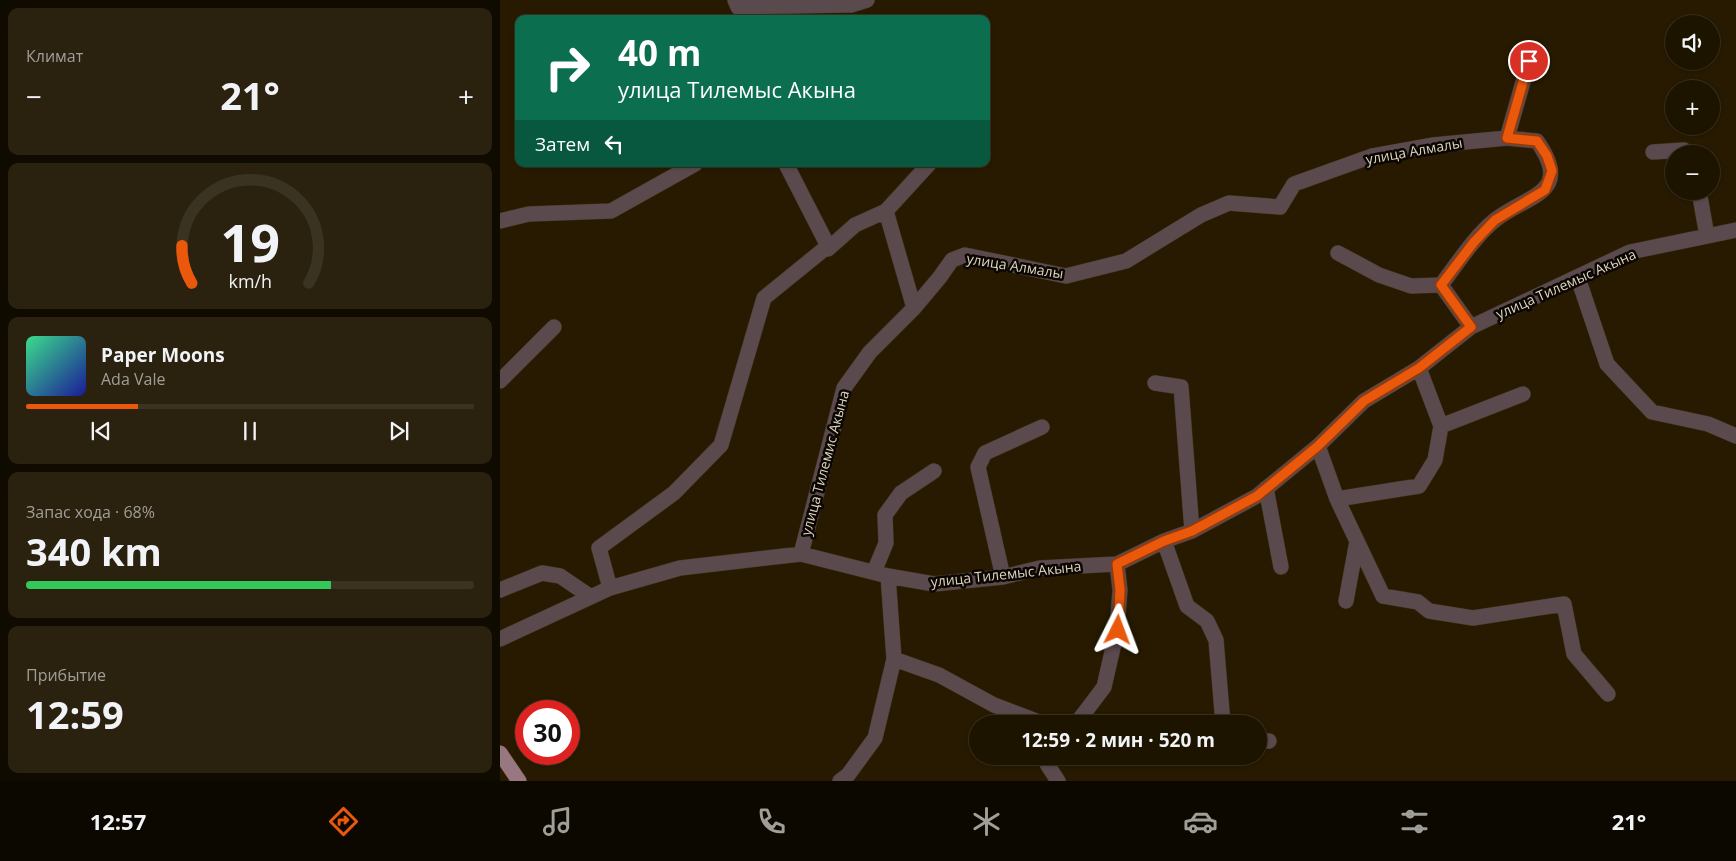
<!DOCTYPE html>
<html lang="ru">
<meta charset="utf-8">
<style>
:root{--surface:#1d1400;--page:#2a210f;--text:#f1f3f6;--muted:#a09e99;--line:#3b3322;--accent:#ea580c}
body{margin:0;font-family:"Open Sans",sans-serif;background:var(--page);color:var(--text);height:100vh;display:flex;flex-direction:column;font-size:19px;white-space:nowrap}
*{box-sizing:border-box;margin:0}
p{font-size:16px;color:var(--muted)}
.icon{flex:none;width:28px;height:28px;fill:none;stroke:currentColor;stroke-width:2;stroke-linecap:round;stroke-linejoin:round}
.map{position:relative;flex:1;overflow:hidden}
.panel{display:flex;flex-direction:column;gap:8px;padding:8px;background:#100b00;width:500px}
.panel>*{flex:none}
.banner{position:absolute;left:15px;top:15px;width:475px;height:152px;border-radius:10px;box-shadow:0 1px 4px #0004,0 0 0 1px var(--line);background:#0b6e4f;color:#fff;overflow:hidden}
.controls{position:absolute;left:1165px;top:15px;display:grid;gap:10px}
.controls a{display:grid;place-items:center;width:55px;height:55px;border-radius:50%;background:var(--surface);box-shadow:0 1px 4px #0004,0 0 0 1px var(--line);font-size:25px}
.speed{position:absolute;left:15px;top:700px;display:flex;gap:10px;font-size:25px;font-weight:700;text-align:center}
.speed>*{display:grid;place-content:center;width:65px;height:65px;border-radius:50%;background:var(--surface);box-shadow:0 1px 4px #0004,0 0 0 1px var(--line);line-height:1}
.speed .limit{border:8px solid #d22;background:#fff;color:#111}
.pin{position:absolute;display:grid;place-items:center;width:42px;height:42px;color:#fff;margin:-21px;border:2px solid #fff;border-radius:50%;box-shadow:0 1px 5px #0007}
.me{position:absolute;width:55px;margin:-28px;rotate:3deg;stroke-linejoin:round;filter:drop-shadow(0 0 4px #0008)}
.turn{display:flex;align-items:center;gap:18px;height:105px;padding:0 20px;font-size:22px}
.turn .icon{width:65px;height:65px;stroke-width:2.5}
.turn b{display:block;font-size:35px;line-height:42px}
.then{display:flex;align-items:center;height:48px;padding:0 20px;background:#0003;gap:10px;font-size:19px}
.big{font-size:38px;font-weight:700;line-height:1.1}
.panel .widget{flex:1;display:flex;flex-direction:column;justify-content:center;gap:8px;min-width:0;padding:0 18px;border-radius:10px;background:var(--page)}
.panel .dial{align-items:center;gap:0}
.dial svg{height:130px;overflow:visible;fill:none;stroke:var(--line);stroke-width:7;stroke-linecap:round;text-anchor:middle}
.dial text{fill:var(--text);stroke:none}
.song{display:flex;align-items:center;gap:15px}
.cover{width:60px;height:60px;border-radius:8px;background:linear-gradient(135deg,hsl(150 70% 55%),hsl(240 70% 35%))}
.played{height:5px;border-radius:2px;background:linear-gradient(90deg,var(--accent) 25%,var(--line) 25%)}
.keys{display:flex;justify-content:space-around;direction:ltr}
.heat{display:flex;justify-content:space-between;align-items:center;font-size:28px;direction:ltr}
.charge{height:8px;border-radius:4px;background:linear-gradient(90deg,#34c759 68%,var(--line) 0)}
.trip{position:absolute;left:469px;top:715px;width:298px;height:50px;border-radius:25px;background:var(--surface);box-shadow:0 1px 4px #0004,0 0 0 1px var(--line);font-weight:700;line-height:50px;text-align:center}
.tab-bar{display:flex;height:80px;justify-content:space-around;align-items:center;background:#0c0800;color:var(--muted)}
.tab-bar .icon{width:35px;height:35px}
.tab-bar .on{color:var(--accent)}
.tab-bar b{font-size:22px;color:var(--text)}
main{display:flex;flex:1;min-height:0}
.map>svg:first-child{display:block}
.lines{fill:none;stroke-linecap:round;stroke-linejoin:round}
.minor-casing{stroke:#40341b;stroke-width:16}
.major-casing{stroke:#40341b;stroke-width:16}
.minor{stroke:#5a4a4e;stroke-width:15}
.major{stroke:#997780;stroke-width:15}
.route-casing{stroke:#983908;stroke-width:12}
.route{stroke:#ea580c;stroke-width:9}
.labels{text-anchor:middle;stroke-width:5;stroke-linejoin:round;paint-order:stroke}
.street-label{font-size:14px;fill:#ddd4c3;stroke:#0b0600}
</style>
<main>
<section class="panel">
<div class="widget"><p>Климат</p>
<div class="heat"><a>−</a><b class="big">21°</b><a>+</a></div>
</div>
<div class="widget dial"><svg viewBox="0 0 100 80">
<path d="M14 69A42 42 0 1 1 86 69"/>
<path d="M14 69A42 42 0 0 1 8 46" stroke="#ea580c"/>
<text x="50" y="56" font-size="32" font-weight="700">19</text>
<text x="50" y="72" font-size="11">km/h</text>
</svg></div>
<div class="widget">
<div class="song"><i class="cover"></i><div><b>Paper Moons</b><p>Ada Vale</p></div></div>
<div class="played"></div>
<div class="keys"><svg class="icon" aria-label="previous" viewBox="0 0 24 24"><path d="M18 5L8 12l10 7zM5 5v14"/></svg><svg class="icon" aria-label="pause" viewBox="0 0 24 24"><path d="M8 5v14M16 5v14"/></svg><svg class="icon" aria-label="next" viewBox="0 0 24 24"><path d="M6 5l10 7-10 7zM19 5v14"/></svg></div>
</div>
<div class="widget"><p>Запас хода · 68%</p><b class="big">340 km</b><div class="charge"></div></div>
<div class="widget"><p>Прибытие</p><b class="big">12:59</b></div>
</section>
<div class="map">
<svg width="1236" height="781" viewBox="0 0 1236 781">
<rect width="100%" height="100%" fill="#271a00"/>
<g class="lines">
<defs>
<path id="minor" d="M235 0 238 7 351 5 367 0
M1007 138 1029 61
M1153 152 1184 150 1190 154
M286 164 328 246
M1199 191 1207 236
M386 211 414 308
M0 221 29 214 111 211 195 164
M838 253 879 275 911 286 941 285 971 327
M1078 278 1107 364 1152 412 1208 424 1236 436
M0 381 54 327
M655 383 681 387 692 531
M941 426 1023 394
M818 446 837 499 883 596 918 602 929 611 973 618 1064 604 1074 654 1108 694
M766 488 781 567
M837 499 919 486 935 460 941 426 919 368
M664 541 687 606 707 621 716 640 723 724
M301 554 344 388 370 352 414 308 440 277 452 260 465 255 566 276 626 261 701 215 729 203 780 207 794 184 872 156 933 145 1007 138 1037 141C1074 194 1028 194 995 220 975 236 957 264 941 285
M374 572 386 543 385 515 401 493 434 471
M388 576 394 659 439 675 494 705 544 724
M503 577 478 467 485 453 542 427
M110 588 99 548 174 493 221 445 264 298 328 246V249L355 225 386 211 429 164
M0 590 42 573 60 576 91 597
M846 601 857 541
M0 639 110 588 180 568 301 554 388 576 434 584 503 577 540 568 617 564 664 541 692 531 757 496 818 446 864 401 919 368 971 327 1130 252 1236 230
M576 724 604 687 617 630 620 590 617 564
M758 741H769
M547 756V764L558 781
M340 781 348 775 375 738 394 659"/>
<path id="major" d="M0 753 19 781"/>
</defs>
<use href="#minor" class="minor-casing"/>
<use href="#major" class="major-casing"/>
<use href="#minor" class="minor"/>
<use href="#major" class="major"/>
</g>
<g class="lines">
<defs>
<path id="route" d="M618 630 620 590 617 564 664 541 692 531 757 496 818 446 864 401 919 368 971 327 941 285 974 242 995 220 1045 190 1052 171 1047 156 1037 141 1007 138 1029 61"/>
</defs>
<use href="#route" class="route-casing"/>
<use href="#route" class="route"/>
</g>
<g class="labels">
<g class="street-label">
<text transform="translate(914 151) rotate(-10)" y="5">улица Алмалы</text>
<text transform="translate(515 266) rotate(9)" y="5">улица Алмалы</text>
<text transform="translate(1066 284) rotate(-24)" y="5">улица Тилемыс Акына</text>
<text transform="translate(325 463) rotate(-75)" y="5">улица Тилемис Акына</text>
<text transform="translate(506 574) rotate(-6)" y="5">улица Тилемыс Акына</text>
</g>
</g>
</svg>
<div class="controls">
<a><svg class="icon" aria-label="sound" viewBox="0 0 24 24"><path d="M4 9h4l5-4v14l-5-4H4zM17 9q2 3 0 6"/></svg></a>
<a>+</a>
<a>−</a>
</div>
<div class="speed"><div class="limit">30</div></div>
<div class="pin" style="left:1029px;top:61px;background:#d93025"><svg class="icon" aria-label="arrive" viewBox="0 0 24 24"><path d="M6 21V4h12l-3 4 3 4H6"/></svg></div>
<svg class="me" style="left:618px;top:630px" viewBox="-20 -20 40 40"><path d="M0-17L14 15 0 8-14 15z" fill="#ea580c" stroke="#fff" stroke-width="4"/></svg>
<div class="trip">12:59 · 2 мин · 520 m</div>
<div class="banner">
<div class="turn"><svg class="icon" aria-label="right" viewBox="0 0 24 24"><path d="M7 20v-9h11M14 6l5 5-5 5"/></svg><div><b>40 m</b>улица Тилемыс Акына</div></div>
<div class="then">Затем<svg class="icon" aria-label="left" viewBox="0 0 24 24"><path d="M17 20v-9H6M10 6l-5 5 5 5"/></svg></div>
</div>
</div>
</main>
<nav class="tab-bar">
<b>12:57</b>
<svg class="icon on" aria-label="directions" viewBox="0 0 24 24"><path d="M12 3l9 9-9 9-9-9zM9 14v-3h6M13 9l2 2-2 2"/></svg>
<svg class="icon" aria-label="music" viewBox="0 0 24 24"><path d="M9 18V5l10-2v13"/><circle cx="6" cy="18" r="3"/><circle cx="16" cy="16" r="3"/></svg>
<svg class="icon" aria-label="phone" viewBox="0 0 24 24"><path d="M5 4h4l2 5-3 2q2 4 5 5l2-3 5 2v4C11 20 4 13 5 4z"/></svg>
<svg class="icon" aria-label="climate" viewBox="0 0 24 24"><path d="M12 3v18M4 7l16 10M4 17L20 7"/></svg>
<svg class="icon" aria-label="car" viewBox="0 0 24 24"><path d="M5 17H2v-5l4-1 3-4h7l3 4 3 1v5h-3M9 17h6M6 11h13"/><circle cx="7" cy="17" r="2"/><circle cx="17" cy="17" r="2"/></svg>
<svg class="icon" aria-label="filters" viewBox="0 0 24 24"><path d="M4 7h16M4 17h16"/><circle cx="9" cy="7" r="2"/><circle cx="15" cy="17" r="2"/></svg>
<b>21°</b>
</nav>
